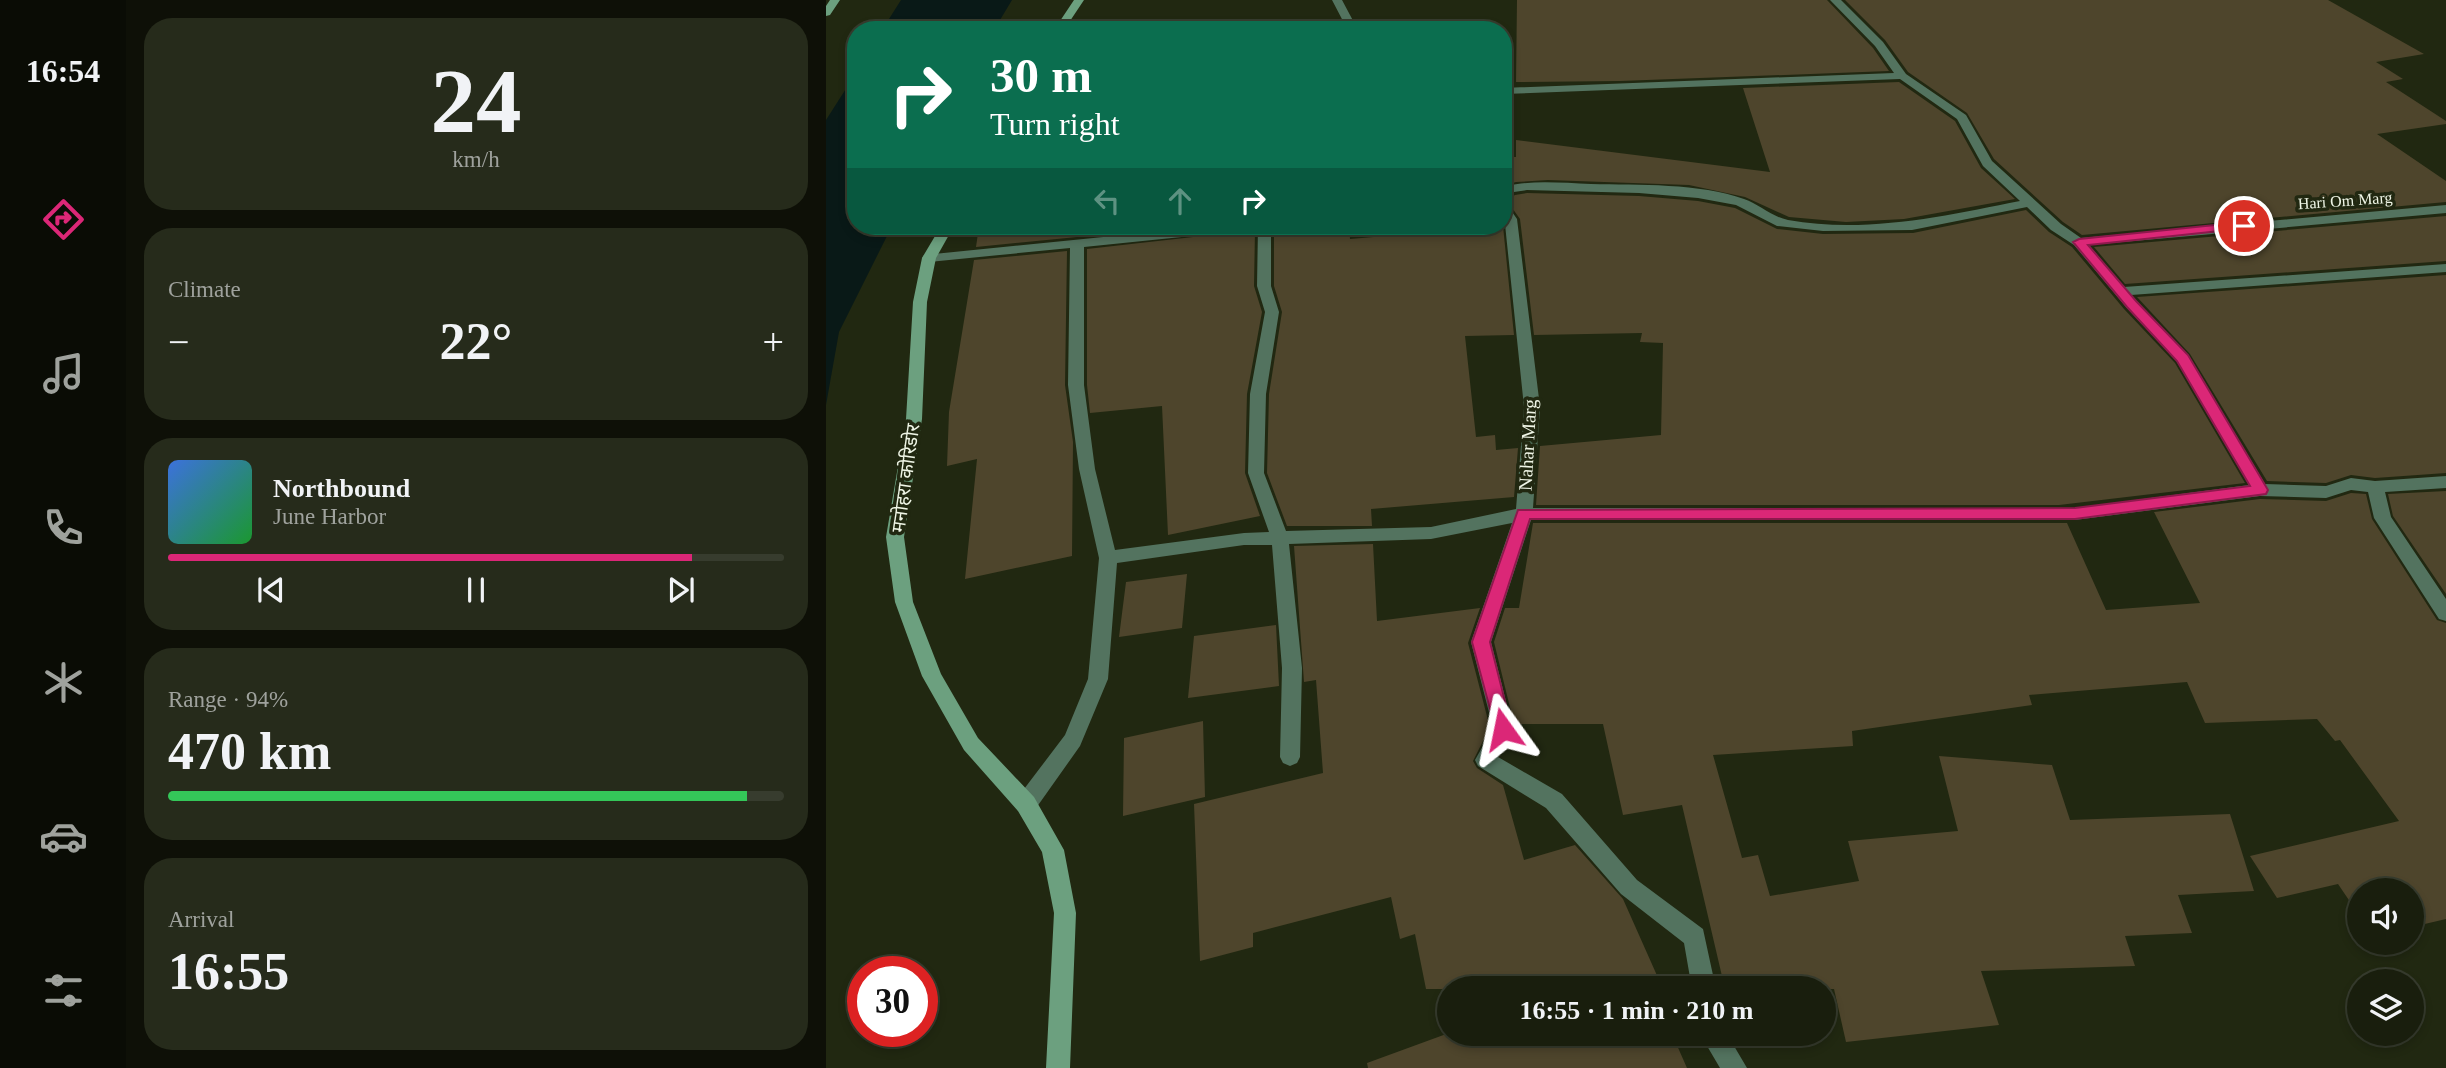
<!DOCTYPE html>
<meta charset="utf-8">
<style>
:root{--surface:#191e0d;--page:#262b1b;--text:#f1f3f6;--muted:#9fa29d;--line:#373c2e;--accent:#db2777}
body{margin:0;font-family:"Times New Roman","Noto Sans Devanagari",serif;background:var(--page);color:var(--text);height:100vh;display:flex;flex-direction:column;font-size:26px;white-space:nowrap}
*{box-sizing:border-box;margin:0}
p{font-size:23px;color:var(--muted)}
.icon{flex:none;width:38px;height:38px;fill:none;stroke:currentColor;stroke-width:2;stroke-linecap:round;stroke-linejoin:round}
.map{position:relative;flex:1;overflow:hidden}
.details{display:flex;flex-direction:column;gap:18px;padding:18px;background:#0e1007;width:700px}
.details>*{flex:none}
.top-card{position:absolute;left:21px;top:21px;width:665px;height:214px;border-radius:28px;box-shadow:0 4px 10px #0003,0 0 0 2px var(--line);background:#0b6e4f;color:#fff;overflow:hidden}
.fabs{position:absolute;left:1521px;top:878px;display:grid;gap:14px}
.fabs a{display:grid;place-items:center;width:77px;height:77px;border-radius:50%;background:var(--surface);box-shadow:0 4px 10px #0003,0 0 0 2px var(--line);font-size:35px}
.speed{position:absolute;left:21px;top:956px;display:flex;gap:14px;font-size:35px;font-weight:700;text-align:center}
.speed>*{display:grid;place-content:center;width:91px;height:91px;border-radius:50%;background:var(--surface);box-shadow:0 4px 10px #0003,0 0 0 2px var(--line);line-height:1}
.speed .limit{border:10px solid #d22;background:#fff;color:#111}
.pin{position:absolute;display:grid;place-items:center;width:60px;height:60px;color:#fff;margin:-30px;border:4px solid #fff;border-radius:50%;box-shadow:0 2px 7px #0007}
.me{position:absolute;width:77px;margin:-38px;rotate:348deg;stroke-linejoin:round;filter:drop-shadow(0 0 5px #0008)}
.turn{display:flex;align-items:center;gap:24px;height:147px;padding:0 28px;font-size:32px}
.turn .icon{width:91px;height:91px;stroke-width:2.5}
.turn b{display:block;font-size:49px;line-height:60px}
.lanes{display:flex;align-items:center;height:66px;padding:0 28px;background:#0003;justify-content:center;gap:35px;direction:ltr}
.lanes .off{opacity:.35}
.big{font-size:52px;font-weight:700;line-height:1.1}
.details .tile{flex:1;display:flex;flex-direction:column;justify-content:center;gap:10px;min-width:0;padding:0 24px;border-radius:28px;background:var(--page)}
.details .dial{align-items:center;gap:0}
.dial b{font-size:91px;line-height:1}
.song{display:flex;align-items:center;gap:21px}
.cover{width:84px;height:84px;border-radius:10px;background:linear-gradient(135deg,hsl(220 70% 55%),hsl(130 70% 35%))}
.played{height:7px;border-radius:4px;background:linear-gradient(90deg,var(--accent) 85%,var(--line) 85%)}
.keys{display:flex;justify-content:space-around;direction:ltr}
.heat{display:flex;justify-content:space-between;align-items:center;font-size:38px;direction:ltr}
.charge{height:10px;border-radius:5px;background:linear-gradient(90deg,#34c759 94%,var(--line) 0)}
.trip{position:absolute;left:611px;top:976px;width:399px;height:70px;border-radius:35px;background:var(--surface);box-shadow:0 4px 10px #0003,0 0 0 2px var(--line);font-weight:700;line-height:70px;text-align:center}
main{display:flex;flex:1;min-height:0}
.menu{display:flex;flex-direction:column;width:126px;justify-content:space-around;align-items:center;background:#0a0c05;color:var(--muted)}
.menu .icon{width:49px;height:49px}
.menu .selected{color:var(--accent)}
.menu b{font-size:32px;color:var(--text)}
.map>svg:first-child{display:block}
.water{fill:#091917}
.building{fill:#4e452c}
.lines{fill:none;stroke-linecap:round;stroke-linejoin:round}
.street{fill:#53735f;fill-rule:evenodd}
.secondary{fill:#6ca07f;fill-rule:evenodd}
.route{fill:#db2777;stroke:#8e194d;stroke-width:2}
.labels{text-anchor:middle;stroke-width:7;stroke-linejoin:round;paint-order:stroke}
.far-street-label{font-size:16px;fill:#eff5e6;stroke:#212811}
.street-label{font-size:19px;fill:#eff5e6;stroke:#212811}
</style>
<main>
<nav class="menu">
<b>16:54</b>
<svg class="icon selected" aria-label="directions" viewBox="0 0 24 24"><path d="M12 3l9 9-9 9-9-9zM9 14v-3h6M13 9l2 2-2 2"/></svg>
<svg class="icon" aria-label="music" viewBox="0 0 24 24"><path d="M9 18V5l10-2v13"/><circle cx="6" cy="18" r="3"/><circle cx="16" cy="16" r="3"/></svg>
<svg class="icon" aria-label="phone" viewBox="0 0 24 24"><path d="M5 4h4l2 5-3 2q2 4 5 5l2-3 5 2v4C11 20 4 13 5 4z"/></svg>
<svg class="icon" aria-label="climate" viewBox="0 0 24 24"><path d="M12 3v18M4 7l16 10M4 17L20 7"/></svg>
<svg class="icon" aria-label="car" viewBox="0 0 24 24"><path d="M5 17H2v-5l4-1 3-4h7l3 4 3 1v5h-3M9 17h6M6 11h13"/><circle cx="7" cy="17" r="2"/><circle cx="17" cy="17" r="2"/></svg>
<svg class="icon" aria-label="filters" viewBox="0 0 24 24"><path d="M4 7h16M4 17h16"/><circle cx="9" cy="7" r="2"/><circle cx="15" cy="17" r="2"/></svg>
</nav>
<section class="details">
<div class="tile dial"><b>24</b><p>km/h</p></div>
<div class="tile"><p>Climate</p>
<div class="heat"><a>−</a><b class="big">22°</b><a>+</a></div>
</div>
<div class="tile">
<div class="song"><i class="cover"></i><div><b>Northbound</b><p>June Harbor</p></div></div>
<div class="played"></div>
<div class="keys"><svg class="icon" aria-label="previous" viewBox="0 0 24 24"><path d="M18 5L8 12l10 7zM5 5v14"/></svg><svg class="icon" aria-label="pause" viewBox="0 0 24 24"><path d="M8 5v14M16 5v14"/></svg><svg class="icon" aria-label="next" viewBox="0 0 24 24"><path d="M6 5l10 7-10 7zM19 5v14"/></svg></div>
</div>
<div class="tile"><p>Range · 94%</p><b class="big">470 km</b><div class="charge"></div></div>
<div class="tile"><p>Arrival</p><b class="big">16:55</b></div>
</section>
<div class="map">
<svg width="1620" height="1068" viewBox="0 0 1620 1068">
<rect width="100%" height="100%" fill="#212811"/>
<path class="water" d="M75 0H186L168 30H56Z
M30 73V226H66L13 332 0 405V120Z"/>
<path class="building" d="M691 0H1001L1047 48 1063 71 794 81 690 82Z
M1019 0H1502L1598 54 1550 62 1577 79 1560 82 1620 121V124L1551 134 1620 181V202L1256 235 1237 222 1168 159 1141 113 1082 72 1059 40Z
M1073 82 1129 121 1155 168 1189 199 1078 219 1020 222 963 217 919 197 863 185 722 180 690 182 677 186V157H690V140L944 172 917 88Z
M701 193 813 196 872 201 909 208 951 229 997 234 1087 233 1200 210 1223 232 1246 247 1298 309 1349 363 1419 483 1233 505H710L714 446 835 435 837 343 814 342 816 333 708 335 694 219 684 205 677 202 689 195Z
M1620 216V261L1299 284 1268 247Z
M153 226H363L150 247Z
M448 226H523L524 239 677 226 688 335 639 336 650 437 669 435 670 450 692 448 688 497 545 509 546 526H461L441 473 443 394 456 312 448 286Z
M429 230 428 286 436 312 421 394 419 473 434 516 342 535 336 406 264 413 261 385V249Z
M241 251 239 385 247 442 246 556 139 579 151 459 121 466 123 412 148 260Z
M1620 275V473L1549 478 1525 475 1500 483 1441 481 1364 354 1311 297Z
M1620 491V594L1567 516 1562 494Z
M1525 493 1540 494 1546 519 1611 620 1620 623V919L1586 927V891H1533V915L1512 884 1451 898 1424 856 1573 821 1514 740 1509 741 1491 719 1379 723 1361 682 1203 695 1206 705 1026 731 1027 746 887 755 916 858 932 855 944 896 1033 881 1022 841 1132 831 1113 756 1226 765 1244 820 1404 814 1428 891 1352 895 1366 933 1299 936 1309 966 1155 971 1173 1025 1020 1042 1008 989H899L856 805 797 815 777 724H688L668 642 679 608H693L707 523H1241L1280 610 1374 603 1328 512 1434 499 1500 501Z
M547 544 551 621 654 608 642 643 663 724H661L662 731 647 761 651 768 677 785 698 860 749 845 797 899 837 989H600L589 934 574 939 565 897 427 933V947L374 961 368 804 497 773 490 680 478 682 468 546Z
M361 574 356 628 293 637 300 582Z
M450 625 453 686 362 698 368 636Z
M377 721 379 797 297 816 298 738Z
M623 1033 846 1034 861 1068H542L541 1063Z"/>
<g class="lines">
<path class="street" d="M506 0H516L532 30H488L518 23Z
M1004 0H1015L1057 42 1080 74 1140 115 1166 161 1235 224 1255 238 1620 205V213L1263 245 1298 287 1620 264V272L1305 295 1362 355 1439 484 1500 486 1525 478 1549 481 1620 476V488L1559 492 1565 517 1620 599V621L1613 619 1548 518 1542 492 1525 490 1500 498 1434 496 1249 520H705L665 642 687 729 672 757 736 794 811 880 877 929 890 989H866L858 943 795 894 720 808 652 766 649 760 667 728 645 642 686 523 605 539 463 544 476 668 474 757 471 763 464 766 457 763 454 757 456 668 446 545H418L291 563 282 679 254 746 208 811 200 813 192 811 189 804 192 797 239 735 262 679 273 558 253 469 242 385 244 248 103 262 96 258 98 255 387 226H431L424 230 258 247V385L269 469 289 550 418 533 443 532 422 473 424 394 439 312 431 286 432 226H445V286L453 312 440 394 438 473 460 531 605 527 690 509 698 407 677 205 682 206 691 219 714 407 707 508H1249L1423 485 1351 361 1300 307 1248 245 1225 230 1201 207 1086 230 997 231 951 226 910 205 872 198 813 193 701 190 688 192 677 199 680 186C707 180 736 183 765 184 812 185 874 183 918 199 933 204 946 217 962 220 1039 234 1119 216 1194 201L1157 166 1131 119 1074 79 677 94V88L1068 73 1049 46Z
M874 1034H901L921 1068H894Z"/>
<path class="secondary" d="M4 0H14L4 15 0 16V6Z
M248 0H258L238 30H228Z
M115 226H128L110 258 101 302 96 419 78 537 87 602 115 674 152 738 208 797 238 850 250 913 244 1068H220L228 913 216 852 192 811 138 750 96 676 69 602 60 537 80 419 87 302 96 258Z"/>
</g>
<path class="route" d="M1418 222 1422 223V228L1262 245 1310 301 1362 355 1442 490 1440 494 1249 519H704L664 642 686 729 684 735 677 737 671 735 646 642 692 510 1249 508 1424 486 1351 361 1301 307 1247 242 1253 239Z"/>
<g class="labels">
<g class="far-street-label">
<text transform="translate(1519 200) rotate(-4)" y="6">Hari Om Marg</text>
</g>
<g class="street-label">
<text transform="translate(701 445) rotate(-87)" y="7">Nahar Marg</text>
<text transform="translate(79 478) rotate(-82)" y="7">मनोहरा कोरिडोर</text>
</g>
</g>
</svg>
<div class="fabs">
<a><svg class="icon" aria-label="sound" viewBox="0 0 24 24"><path d="M4 9h4l5-4v14l-5-4H4zM17 9q2 3 0 6"/></svg></a>
<a><svg class="icon" aria-label="layers" viewBox="0 0 24 24"><path d="M12 4l9 5-9 5-9-5zM3 14l9 5 9-5"/></svg></a>
</div>
<div class="speed"><div class="limit">30</div></div>
<div class="pin" style="left:1418px;top:226px;background:#d93025"><svg class="icon" aria-label="arrive" viewBox="0 0 24 24"><path d="M6 21V4h12l-3 4 3 4H6"/></svg></div>
<svg class="me" style="left:677px;top:729px" viewBox="-20 -20 40 40"><path d="M0-17L14 15 0 8-14 15z" fill="#db2777" stroke="#fff" stroke-width="4"/></svg>
<div class="trip">16:55 · 1 min · 210 m</div>
<div class="top-card">
<div class="turn"><svg class="icon" aria-label="right" viewBox="0 0 24 24"><path d="M7 20v-9h11M14 6l5 5-5 5"/></svg><div><b>30 m</b>Turn right</div></div>
<div class="lanes"><svg class="icon off" aria-label="left" viewBox="0 0 24 24"><path d="M17 20v-9H6M10 6l-5 5 5 5"/></svg><svg class="icon off" aria-label="ahead" viewBox="0 0 24 24"><path d="M12 20V5M6 11l6-6 6 6"/></svg><svg class="icon" aria-label="right" viewBox="0 0 24 24"><path d="M7 20v-9h11M14 6l5 5-5 5"/></svg></div>
</div>
</div>
</main>
